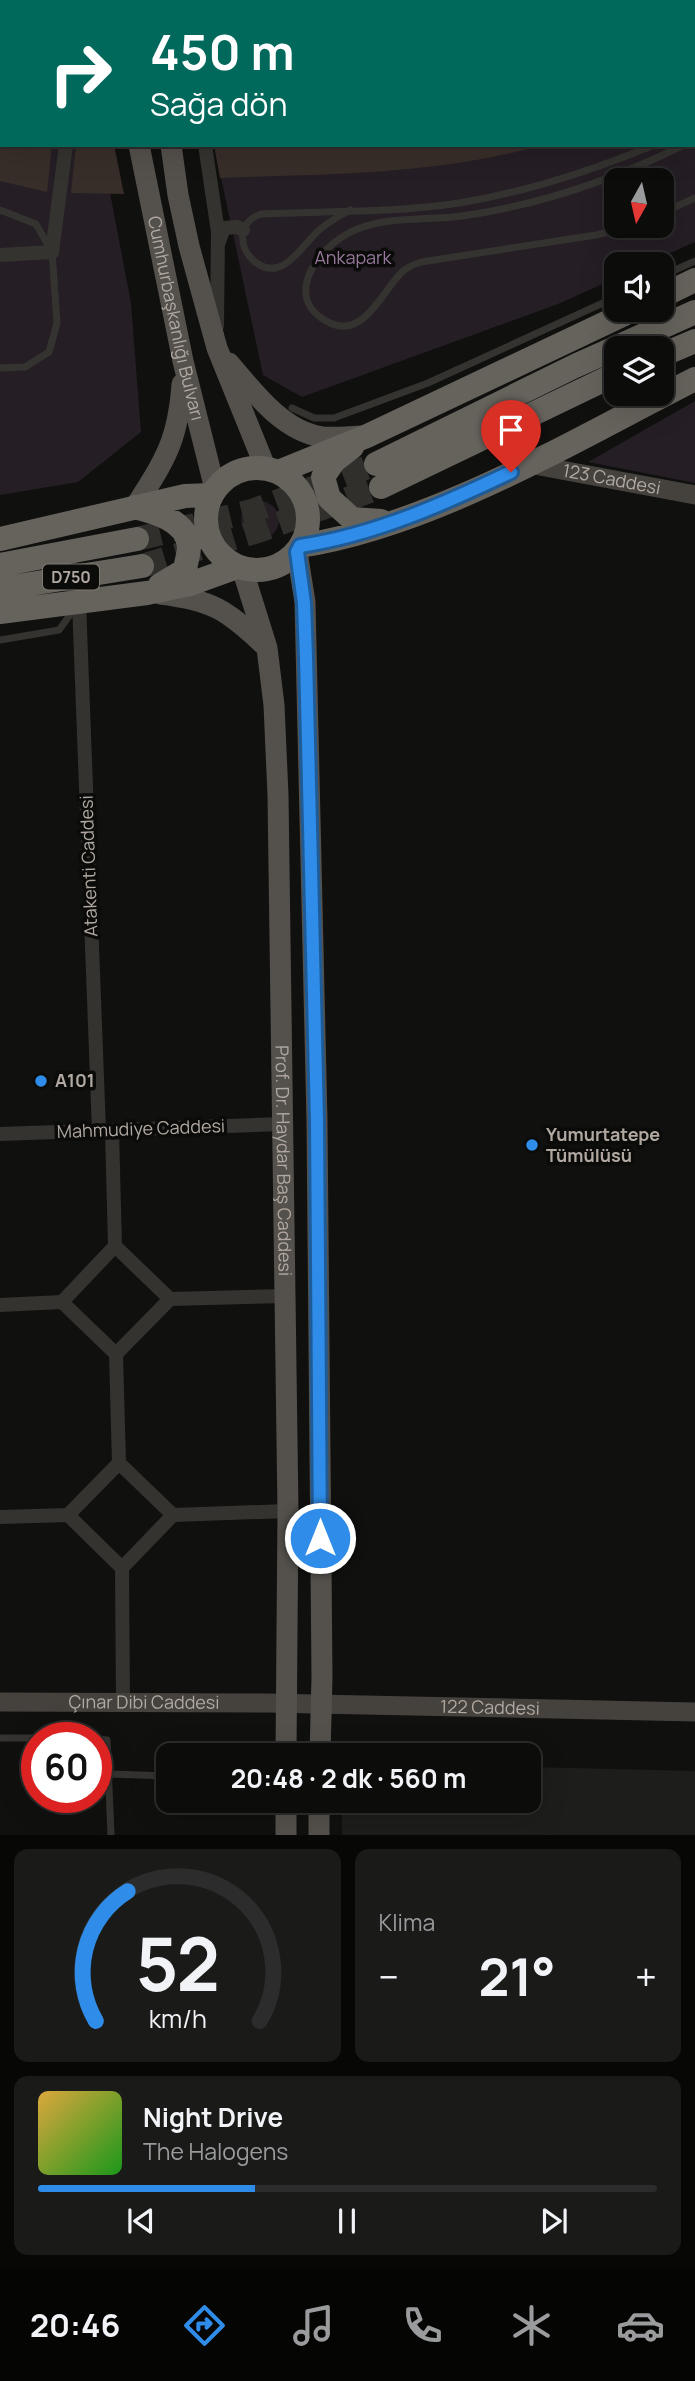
<!DOCTYPE html>
<html lang="tr">
<meta charset="utf-8">
<style>
:root{--surface:#0c0c0b;--page:#1a1a19;--text:#f1f3f6;--muted:#9a9b9d;--line:#2c2c2c;--accent:#2f8de9}
body{margin:0;font-family:Manrope,sans-serif;background:var(--page);color:var(--text);height:100vh;display:flex;flex-direction:column;font-size:26px;white-space:nowrap}
*{box-sizing:border-box;margin:0}
p{font-size:23px;color:var(--muted)}
.icon{flex:none;width:38px;height:38px;fill:none;stroke:currentColor;stroke-width:2;stroke-linecap:round;stroke-linejoin:round}
.map{position:relative;height:1835px;overflow:hidden}
.drawer{display:flex;flex-direction:column;gap:14px;padding:14px;background:#070706;flex:1}
.drawer>*{flex:none}
.hud{position:absolute;left:0px;top:0px;width:696px;height:147px;box-shadow:0 7px 28px #0002,0 0 0 2px var(--line);background:#00695c;color:#fff;overflow:hidden}
.needle{width:46px;rotate:188deg}
.buttons{position:absolute;left:604px;top:168px;display:grid;gap:14px}
.buttons a{display:grid;place-items:center;width:70px;height:70px;border-radius:14px;background:var(--surface);box-shadow:0 7px 28px #0002,0 0 0 2px var(--line);font-size:35px}
.speed{position:absolute;left:21px;top:1722px;display:flex;gap:14px;font-size:35px;font-weight:700;text-align:center}
.speed>*{display:grid;place-content:center;width:91px;height:91px;border-radius:50%;background:var(--surface);box-shadow:0 7px 28px #0002,0 0 0 2px var(--line);line-height:1}
.speed .limit{border:10px solid #d22;background:#fff;color:#111}
.pin{position:absolute;display:grid;place-items:center;width:60px;height:60px;color:#fff;margin:-72px -30px;border-radius:50% 50% 50% 0;rotate:-45deg;box-shadow:0 0 7px #0007}
.pin .icon{rotate:45deg}
.me{position:absolute;width:77px;margin:-38px;rotate:0deg;stroke-linejoin:round;filter:drop-shadow(0 0 5px #0008)}
.turn{display:flex;align-items:center;gap:24px;height:147px;padding:0 35px;font-size:32px}
.turn .icon{width:91px;height:91px;stroke-width:2.5}
.turn b{display:block;font-size:49px;line-height:60px}
.big{font-size:52px;font-weight:700;line-height:1.1}
.drawer .widget{flex:1;display:flex;flex-direction:column;justify-content:center;gap:10px;min-width:0;padding:0 24px;border-radius:14px;background:var(--page)}
.drawer .dial{align-items:center;gap:0}
.dial svg{height:182px;overflow:visible;fill:none;stroke:var(--line);stroke-width:7;stroke-linecap:round;text-anchor:middle}
.dial text{fill:var(--text);stroke:none}
.song{display:flex;align-items:center;gap:21px}
.cover{width:84px;height:84px;border-radius:10px;background:linear-gradient(135deg,hsl(40 70% 55%),hsl(120 70% 35%))}
.played{height:7px;border-radius:4px;background:linear-gradient(90deg,var(--accent) 35%,var(--line) 35%)}
.keys{display:flex;justify-content:space-around;direction:ltr}
.heat{display:flex;justify-content:space-between;align-items:center;font-size:38px;direction:ltr}
.drawer .tiles{flex:1;display:grid;gap:14px;grid-template-columns:1fr 1fr}
.widget:last-child{grid-column:span 2}
.trip{position:absolute;left:156px;top:1743px;width:385px;height:70px;border-radius:14px;background:var(--surface);box-shadow:0 7px 28px #0002,0 0 0 2px var(--line);font-weight:700;line-height:70px;text-align:center}
.menu{display:flex;height:112px;justify-content:space-around;align-items:center;background:#050504;color:var(--muted)}
.menu .icon{width:49px;height:49px}
.menu .on{color:var(--accent)}
.menu b{font-size:32px;color:var(--text)}
.map>svg:first-child{display:block}
.built{fill:#1d1d1b}
.green{fill:#251e25;fill-rule:evenodd}
.water{fill:#382e29}
.lines{fill:none;stroke-linecap:round;stroke-linejoin:round}
.highway-tunnel{stroke:#302f2c;stroke-width:24;stroke-dasharray:24 12;stroke-linecap:butt}
.lane{stroke:#353330;stroke-width:7}
.street{stroke:#353330;stroke-width:14}
.secondary{stroke:#45423e;stroke-width:19}
.primary{stroke:#54514c;stroke-width:21}
.highway{stroke:#66625c;stroke-width:24}
.route-casing{stroke:#1f5c97;stroke-width:18}
.route{stroke:#2f8de9;stroke-width:12}
.poi-dot{fill:#2f8de9;stroke:#0b0b0a;stroke-width:2.5}
.labels{text-anchor:middle;stroke-width:7;stroke-linejoin:round;paint-order:stroke}
.shield{fill:#0b0b0a;stroke:#7f7a74;stroke-width:2}
.shield-label{font-size:16px;font-weight:bold;fill:#b1a9a1}
.park-label{font-size:18px;fill:#97789b;stroke:#0b0b0a}
.street-label{font-size:18px;fill:#b1a9a1;stroke:#0b0b0a}
.poi-label{font-size:18px;font-weight:bold;fill:#b1a9a1;stroke:#0b0b0a;text-anchor:start}
</style>
<div class="map">
<svg width="695" height="1835" viewBox="0 0 695 1835">
<rect width="100%" height="100%" fill="#10100f"/>
<path class="built" d="M529 1767 695 1771V1835H342V1801H528Z"/>
<path class="green" d="M0 0 53 2H2V145H101L131 303 141 432 78 482 0 495Z
M193 0H695V242L646 264H616V278L558 304 302 397 263 375 214 145H695V2ZM616 180H662V226H616Z
M695 401V483L588 462Z
M241 520a19 19 0 1 1 38 0a19 19 0 1 1-38 0Z"/>
<path class="water" d="M0 116 2 145H52L47 192 0 181Z
M76 145H114L124 194 71 193Z
M214 145H542C439 175 327 174 220 178Z"/>
<g class="lines">
<path class="highway-tunnel" d="M137 539 252 511 376 464
M142 566 261 530 381 487"/>
<path class="lane" d="M0 210 36 224 52 252 57 323 49 352 25 367 0 368
M350 210C339 216 328 222 318 231 301 247 281 284 254 261 237 246 239 221 261 214 327 211 394 213 459 203 527 192 591 171 654 145
M662 213 695 198
M632 226 596 235 421 262C414 264 408 267 402 272 383 290 364 339 330 323 283 301 313 253 347 234 380 215 425 221 462 216 540 205 613 180 684 145
M662 276 695 261
M292 408 314 418H334L428 383 616 297
M0 640 59 630 75 608
M0 1738H37
M96 1739 107 1740 111 1835
M109 1774 168 1776"/>
<path class="street" d="M63 0V2
M184 0V2
M0 45H2
M205 145 218 232 217 326
M219 242 224 228 237 227 243 230
M0 255 52 252 66 145
M79 602 99 1131
M112 1130 115 1246 170 1299 116 1354 119 1463 173 1515
M0 1134 283 1124
M115 1246 62 1302 116 1354
M170 1299 285 1296
M0 1305 62 1302
M68 1515 119 1463
M0 1517 68 1515 122 1568
M123 1703 122 1568 173 1515 288 1511"/>
<g class="secondary">
<path id="s1" d="M529 464 695 495"/>
<path id="s2" d="M0 1702 267 1703 695 1712"/>
</g>
<g class="primary">
<path d="M108 0V2"/>
<path d="M141 0 142 2"/>
<path id="s3" d="M139 145 183 361 215 489"/>
<path d="M171 145 178 195 189 246 217 348 266 469"/>
<path d="M229 363C253 391 283 432 323 437 335 438 349 437 361 436"/>
<path d="M135 507C165 460 178 441 182 384"/>
<path d="M297 552 305 602 317 1121 322 1677 320 1755"/>
<path id="s4" d="M242 568 267 648 274 705 278 795 288 1511 286 1755"/>
<path d="M160 594C211 600 226 609 263 644"/>
<path d="M286 1801V1835"/>
<path d="M319 1835V1801"/>
</g>
<path class="highway" d="M662 296 695 280
M662 355 695 341
M352 447 334 461 323 477 329 498 352 519 381 521
M376 464 575 366 695 312
M206 519a51 51 0 1 1 102 0a51 51 0 1 1-102 0Z
M278 472 367 436 633 310
M381 487 616 374
M135 507C155 512 187 521 189 546 189 554 186 562 185 570L160 585
M0 539 185 496 212 495
M300 546C435 525 574 440 695 379
M0 565 137 539
M0 589 142 566
M0 612 147 593 190 584 237 567"/>
</g>
<g class="lines">
<defs>
<path id="route" d="M320 1538 317 1121 306 657 304 603 297 552 300 546C374 535 444 504 511 472"/>
</defs>
<use href="#route" class="route-casing"/>
<use href="#route" class="route"/>
</g>
<g class="poi-dot">
<circle cx="41" cy="1081" r="7"/>
<circle cx="532" cy="1145" r="7"/>
</g>
<g class="labels">
<rect class="shield" x="43" y="564.5" width="56" height="25" rx="5"/>
<g class="shield-label">
<text x="71" y="583">D750</text>
</g>
<g class="park-label">
<text x="353" y="264">Ankapark</text>
</g>
<g class="street-label">
<text dy="6" stroke="none"><textPath href="#s3" startOffset="177">Cumhurbaşkanlığı Bulvarı</textPath></text>
<text dy="6" stroke="none"><textPath href="#s1" startOffset="84">123 Caddesi</textPath></text>
<text transform="translate(89 866) rotate(-92)" y="6">Atakenti Caddesi</text>
<text transform="translate(141 1129) rotate(-2)" y="6">Mahmudiye Caddesi</text>
<text dy="6" stroke="none"><textPath href="#s4" startOffset="597">Prof. Dr. Haydar Baş Caddesi</textPath></text>
<text dy="6" stroke="none"><textPath href="#s2" startOffset="144">Çınar Dibi Caddesi</textPath></text>
<text dy="6" stroke="none"><textPath href="#s2" startOffset="490">122 Caddesi</textPath></text>
</g>
<g class="poi-label">
<text x="55" y="1087">A101</text>
<text x="546" y="1141">Yumurtatepe<tspan x="546" dy="21">Tümülüsü</tspan></text>
</g>
</g>
</svg>
<div class="buttons">
<a><svg class="needle" viewBox="-14 -14 28 28"><path d="M0-13l5 13h-10z" fill="#e53935"/><path d="M0 13l5-13h-10z" fill="#9a9b9d"/></svg></a>
<a><svg class="icon" aria-label="sound" viewBox="0 0 24 24"><path d="M4 9h4l5-4v14l-5-4H4zM17 9q2 3 0 6"/></svg></a>
<a><svg class="icon" aria-label="layers" viewBox="0 0 24 24"><path d="M12 4l9 5-9 5-9-5zM3 14l9 5 9-5"/></svg></a>
</div>
<div class="speed"><div class="limit">60</div></div>
<div class="pin" style="left:511px;top:472px;background:#d93025"><svg class="icon" aria-label="arrive" viewBox="0 0 24 24"><path d="M6 21V4h12l-3 4 3 4H6"/></svg></div>
<svg class="me" style="left:320px;top:1538px" viewBox="-20 -20 40 40"><circle r="17" fill="#2f8de9" stroke="#fff" stroke-width="3"/><path d="M0-11L8 9 0 5-8 9z" fill="#fff"/></svg>
<div class="trip">20:48 · 2 dk · 560 m</div>
<div class="hud">
<div class="turn"><svg class="icon" aria-label="right" viewBox="0 0 24 24"><path d="M7 20v-9h11M14 6l5 5-5 5"/></svg><div><b>450 m</b>Sağa dön</div></div>
</div>
</div>
<section class="drawer">
<div class="tiles">
<div class="widget dial"><svg viewBox="0 0 100 80">
<path d="M14 69A42 42 0 1 1 86 69"/>
<path d="M14 69A42 42 0 0 1 28 12" stroke="#2f8de9"/>
<text x="50" y="56" font-size="32" font-weight="700">52</text>
<text x="50" y="72" font-size="11">km/h</text>
</svg></div>
<div class="widget"><p>Klima</p>
<div class="heat"><a>−</a><b class="big">21°</b><a>+</a></div>
</div>
<div class="widget">
<div class="song"><i class="cover"></i><div><b>Night Drive</b><p>The Halogens</p></div></div>
<div class="played"></div>
<div class="keys"><svg class="icon" aria-label="previous" viewBox="0 0 24 24"><path d="M18 5L8 12l10 7zM5 5v14"/></svg><svg class="icon" aria-label="pause" viewBox="0 0 24 24"><path d="M8 5v14M16 5v14"/></svg><svg class="icon" aria-label="next" viewBox="0 0 24 24"><path d="M6 5l10 7-10 7zM19 5v14"/></svg></div>
</div>
</div>
</section>
<nav class="menu">
<b>20:46</b>
<svg class="icon on" aria-label="directions" viewBox="0 0 24 24"><path d="M12 3l9 9-9 9-9-9zM9 14v-3h6M13 9l2 2-2 2"/></svg>
<svg class="icon" aria-label="music" viewBox="0 0 24 24"><path d="M9 18V5l10-2v13"/><circle cx="6" cy="18" r="3"/><circle cx="16" cy="16" r="3"/></svg>
<svg class="icon" aria-label="phone" viewBox="0 0 24 24"><path d="M5 4h4l2 5-3 2q2 4 5 5l2-3 5 2v4C11 20 4 13 5 4z"/></svg>
<svg class="icon" aria-label="climate" viewBox="0 0 24 24"><path d="M12 3v18M4 7l16 10M4 17L20 7"/></svg>
<svg class="icon" aria-label="car" viewBox="0 0 24 24"><path d="M5 17H2v-5l4-1 3-4h7l3 4 3 1v5h-3M9 17h6M6 11h13"/><circle cx="7" cy="17" r="2"/><circle cx="17" cy="17" r="2"/></svg>
</nav>
